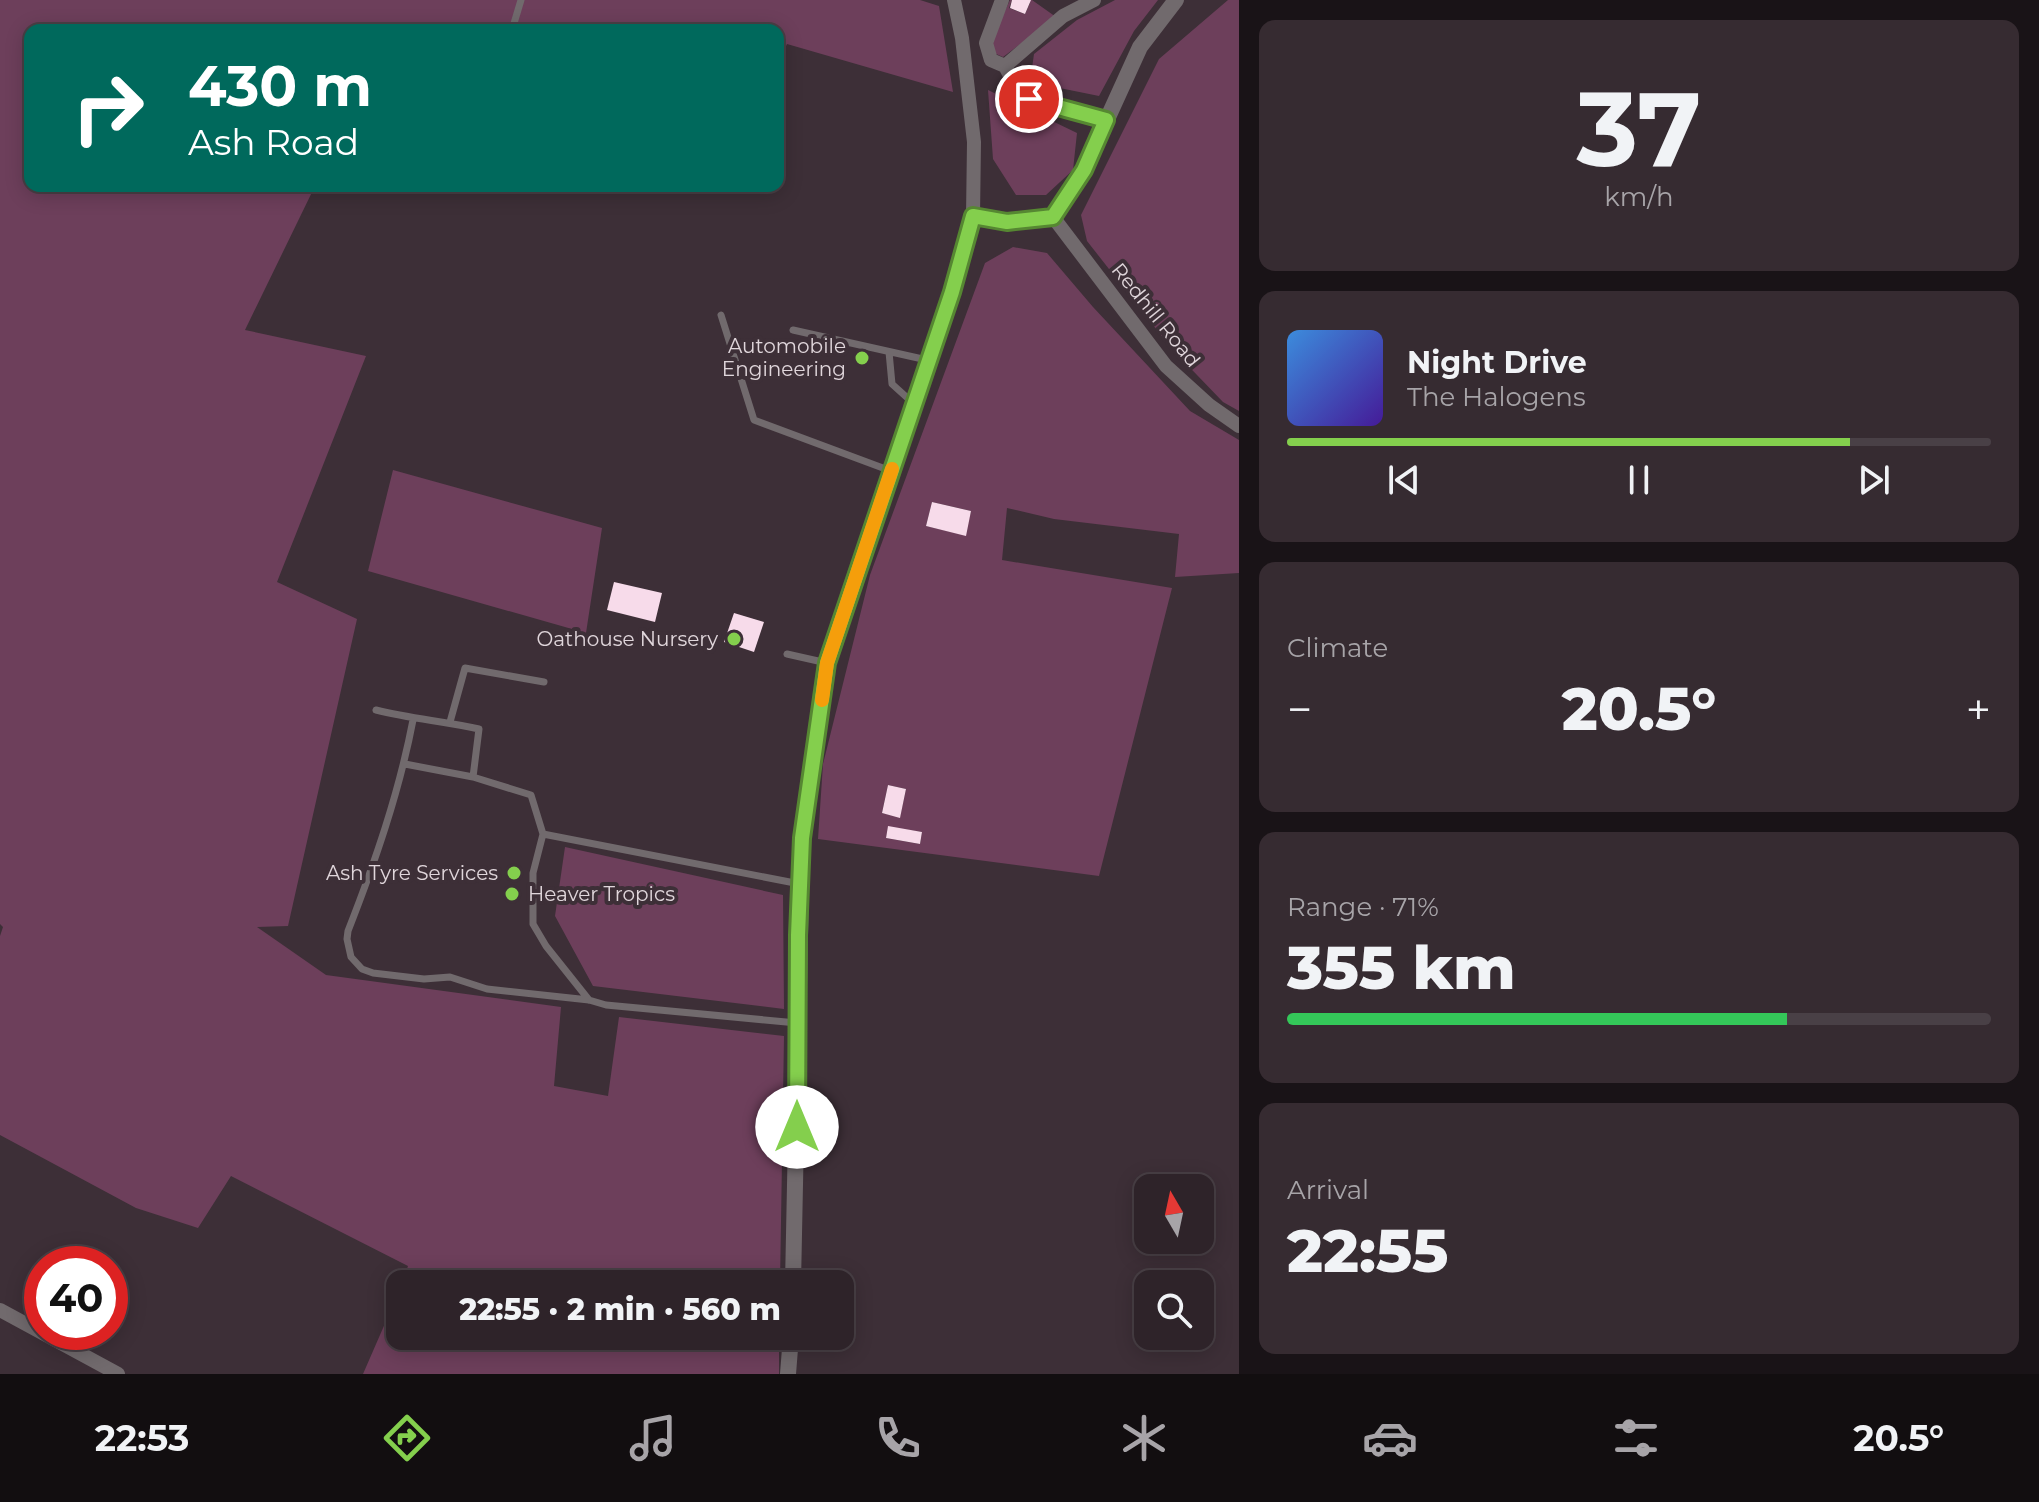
<!DOCTYPE html>
<meta charset="utf-8">
<style>
:root{--surface:#2e2329;--page:#362b31;--text:#f1f3f6;--muted:#a7a4a8;--line:#494046;--accent:#84cf4d}
body{margin:0;font-family:Montserrat,sans-serif;background:var(--page);color:var(--text);height:100vh;display:flex;flex-direction:column;font-size:30px;white-space:nowrap}
*{box-sizing:border-box;margin:0}
p{font-size:26px;color:var(--muted)}
.icon{flex:none;width:44px;height:44px;fill:none;stroke:currentColor;stroke-width:2;stroke-linecap:round;stroke-linejoin:round}
.map{position:relative;flex:1;overflow:hidden}
.details{display:flex;flex-direction:column;gap:20px;padding:20px;background:#191317;width:800px}
.details>*{flex:none}
.banner{position:absolute;left:24px;top:24px;width:760px;height:168px;border-radius:16px;box-shadow:0 4px 20px #0003,0 0 0 2px var(--line);background:#00695c;color:#fff;overflow:hidden}
.needle{width:52px;rotate:351deg}
.tools{position:absolute;left:1134px;top:1174px;display:grid;gap:16px}
.tools a{display:grid;place-items:center;width:80px;height:80px;border-radius:16px;background:var(--surface);box-shadow:0 4px 20px #0003,0 0 0 2px var(--line);font-size:40px}
.speed{position:absolute;left:24px;top:1246px;display:flex;gap:16px;font-size:40px;font-weight:700;text-align:center}
.speed>*{display:grid;place-content:center;width:104px;height:104px;border-radius:50%;background:var(--surface);box-shadow:0 4px 20px #0003,0 0 0 2px var(--line);line-height:1}
.speed .limit{border:12px solid #d22;background:#fff;color:#111}
.pin{position:absolute;display:grid;place-items:center;width:68px;height:68px;color:#fff;margin:-34px;border:4px solid #fff;border-radius:50%;box-shadow:0 2px 8px #0007}
.me{position:absolute;width:88px;margin:-44px;rotate:0deg;stroke-linejoin:round;filter:drop-shadow(0 0 6px #0008)}
.turn{display:flex;align-items:center;gap:28px;height:168px;padding:0 32px;font-size:36px}
.turn .icon{width:104px;height:104px;stroke-width:2.5}
.turn b{display:block;font-size:56px;line-height:68px}
.big{font-size:60px;font-weight:800;line-height:1.1}
.details .widget{flex:1;display:flex;flex-direction:column;justify-content:center;gap:12px;min-width:0;padding:0 28px;border-radius:16px;background:var(--page)}
.details .dial{align-items:center;gap:0}
.dial b{font-size:104px;line-height:1}
.song{display:flex;align-items:center;gap:24px}
.cover{width:96px;height:96px;border-radius:12px;background:linear-gradient(135deg,hsl(210 70% 55%),hsl(260 70% 35%))}
.played{height:8px;border-radius:4px;background:linear-gradient(90deg,var(--accent) 80%,var(--line) 80%)}
.keys{display:flex;justify-content:space-around;direction:ltr}
.heat{display:flex;justify-content:space-between;align-items:center;font-size:44px;direction:ltr}
.charge{height:12px;border-radius:6px;background:linear-gradient(90deg,#34c759 71%,var(--line) 0)}
.trip{position:absolute;left:386px;top:1270px;width:468px;height:80px;border-radius:16px;background:var(--surface);box-shadow:0 4px 20px #0003,0 0 0 2px var(--line);font-weight:800;line-height:80px;text-align:center}
.menu{display:flex;height:128px;justify-content:space-around;align-items:center;background:#120e10;color:var(--muted)}
.menu .icon{width:56px;height:56px}
.menu .on{color:var(--accent)}
.menu b{font-size:36px;color:var(--text)}
main{display:flex;flex:1;min-height:0}
.map>svg:first-child{display:block}
.green{fill:#6d3f5b;fill-rule:evenodd}
.building{fill:#f7dbea}
.lines{fill:none;stroke-linecap:round;stroke-linejoin:round}
.service{stroke:#716a6d;stroke-width:7}
.minor{stroke:#716a6d;stroke-width:14}
.tertiary{stroke:#716a6d;stroke-width:16}
.route-casing{stroke:#568732;stroke-width:20}
.route{stroke:#84cf4d;stroke-width:14}
.slow{stroke:#f59e0b;stroke-width:14}
.poi-dot{fill:#84cf4d;stroke:#3d2f37;stroke-width:3}
.labels{text-anchor:middle;stroke-width:8;stroke-linejoin:round;paint-order:stroke}
.street-label{font-size:20px;fill:#e0d6db;stroke:#3d2f37}
.poi-label{font-size:20px;fill:#e0d6db;stroke:#3d2f37;text-anchor:end}
</style>
<main>
<div class="map">
<svg width="1239" height="1374" viewBox="0 0 1239 1374">
<rect width="100%" height="100%" fill="#3d2f37"/>
<path class="green" d="M0 0H920L939 6 953 92 787 44 778 63V30H30V186H315L245 330 366 356 277 582 357 619 288 926 257 927 326 975 561 1007 554 1086 608 1096 619 1017 784 1036 780 1284H402L408 1266 231 1176 198 1228 136 1208 0 1135V936L3 927 0 924Z
M1010 0H1012L1009 8 1025 14 1030 3 1024 0H1032L1056 17 1003 57 994 53 990 43Z
M1115 0H1158L1134 31 1099 96 1030 82 1034 54 1077 20Z
M1228 0H1239V411L1223 402 1171 348 1087 241 1081 215 1159 59Z
M988 90 1077 133 1073 170 1046 195H1016L993 159Z
M1013 247 1047 253 1093 307 1190 411 1239 440V573L1175 577 1179 534 1054 519 1007 508 1002 560 1172 588 1099 876 818 839 823 764 870 575 985 263ZM932 502 971 511 965 535 926 526ZM888 785 906 789 900 817 882 813ZM888 827 922 832 920 844 886 838Z
M393 470 602 528 586 633 368 571Z
M565 847 783 895 784 1009 593 986 555 916Z
M400 1289V1336H779V1374H363Z"/>
<path class="building" d="M1012 0H1031L1025 14 1010 8Z
M932 502 971 511 966 536 926 526Z
M614 582 662 593 655 622 607 610Z
M734 613 764 622 754 652 724 642Z
M888 785 906 789 900 818 882 813Z
M888 826 922 832 920 844 886 838Z"/>
<g class="lines">
<path class="service" d="M512 30 521 0
M721 315 754 420 891 471
M793 330 927 360
M889 352 892 384 913 403
M787 654 827 663
M376 710C412 719 444 721 479 729L473 777 531 795 543 834 533 873V924L546 946 589 1000
M413 720C399 793 375 862 348 931L347 939 351 957 362 969 373 973 424 979 450 977 487 989 589 1000 606 1005 797 1023
M450 722 465 668 544 682
M405 764 473 777
M543 834 800 884"/>
<path class="minor" d="M954 0 962 38 974 142 973 216
M1002 0 986 43 991 60 1005 66
M1094 0 1063 16 1005 66 1016 87 1029 99 1106 120
M1053 217 1166 366 1209 405 1239 426
M0 1310 118 1374"/>
<path class="tertiary" d="M793 1284 802 838 827 663 952 292 973 216 1007 222 1053 217 1084 170 1140 47 1176 0
M788 1374 791 1336"/>
</g>
<g class="lines">
<defs>
<path id="route" d="M797 1127 798 935 802 838 827 663 952 292 973 216 1007 222 1053 217 1084 170 1106 120 1029 99"/>
</defs>
<use href="#route" class="route-casing"/>
<use href="#route" class="route"/>
<path class="slow" d="M822 700 827 663 892 469"/>
</g>
<g class="poi-dot">
<circle cx="862" cy="358" r="8"/>
<circle cx="734" cy="639" r="8"/>
<circle cx="514" cy="873" r="8"/>
<circle cx="512" cy="894" r="8"/>
</g>
<g class="labels">
<g class="street-label">
<text transform="translate(1156 315) rotate(51)" y="7">Redhill Road</text>
</g>
<g class="poi-label">
<text x="846" y="353">Automobile<tspan x="846" dy="23">Engineering</tspan></text>
<text x="718" y="646">Oathouse Nursery</text>
<text x="498" y="880">Ash Tyre Services</text>
<text x="528" y="901" text-anchor="start">Heaver Tropics</text>
</g>
</g>
</svg>
<div class="tools">
<a><svg class="needle" viewBox="-14 -14 28 28"><path d="M0-13l5 13h-10z" fill="#e53935"/><path d="M0 13l5-13h-10z" fill="#a7a4a8"/></svg></a>
<a><svg class="icon" aria-label="search" viewBox="0 0 24 24"><circle cx="10" cy="10" r="6"/><path d="M15 15l6 6"/></svg></a>
</div>
<div class="speed"><div class="limit">40</div></div>
<div class="pin" style="left:1029px;top:99px;background:#d93025"><svg class="icon" aria-label="arrive" viewBox="0 0 24 24"><path d="M6 21V4h12l-3 4 3 4H6"/></svg></div>
<svg class="me" style="left:797px;top:1127px" viewBox="-20 -20 40 40"><circle r="19" fill="#fff"/><path d="M0-13L10 11 0 6-10 11z" fill="#84cf4d"/></svg>
<div class="trip">22:55 · 2 min · 560 m</div>
<div class="banner">
<div class="turn"><svg class="icon" aria-label="right" viewBox="0 0 24 24"><path d="M7 20v-9h11M14 6l5 5-5 5"/></svg><div><b>430 m</b>Ash Road</div></div>
</div>
</div>
<section class="details">
<div class="widget dial"><b>37</b><p>km/h</p></div>
<div class="widget">
<div class="song"><i class="cover"></i><div><b>Night Drive</b><p>The Halogens</p></div></div>
<div class="played"></div>
<div class="keys"><svg class="icon" aria-label="previous" viewBox="0 0 24 24"><path d="M18 5L8 12l10 7zM5 5v14"/></svg><svg class="icon" aria-label="pause" viewBox="0 0 24 24"><path d="M8 5v14M16 5v14"/></svg><svg class="icon" aria-label="next" viewBox="0 0 24 24"><path d="M6 5l10 7-10 7zM19 5v14"/></svg></div>
</div>
<div class="widget"><p>Climate</p>
<div class="heat"><a>−</a><b class="big">20.5°</b><a>+</a></div>
</div>
<div class="widget"><p>Range · 71%</p><b class="big">355 km</b><div class="charge"></div></div>
<div class="widget"><p>Arrival</p><b class="big">22:55</b></div>
</section>
</main>
<nav class="menu">
<b>22:53</b>
<svg class="icon on" aria-label="directions" viewBox="0 0 24 24"><path d="M12 3l9 9-9 9-9-9zM9 14v-3h6M13 9l2 2-2 2"/></svg>
<svg class="icon" aria-label="music" viewBox="0 0 24 24"><path d="M9 18V5l10-2v13"/><circle cx="6" cy="18" r="3"/><circle cx="16" cy="16" r="3"/></svg>
<svg class="icon" aria-label="phone" viewBox="0 0 24 24"><path d="M5 4h4l2 5-3 2q2 4 5 5l2-3 5 2v4C11 20 4 13 5 4z"/></svg>
<svg class="icon" aria-label="climate" viewBox="0 0 24 24"><path d="M12 3v18M4 7l16 10M4 17L20 7"/></svg>
<svg class="icon" aria-label="car" viewBox="0 0 24 24"><path d="M5 17H2v-5l4-1 3-4h7l3 4 3 1v5h-3M9 17h6M6 11h13"/><circle cx="7" cy="17" r="2"/><circle cx="17" cy="17" r="2"/></svg>
<svg class="icon" aria-label="filters" viewBox="0 0 24 24"><path d="M4 7h16M4 17h16"/><circle cx="9" cy="7" r="2"/><circle cx="15" cy="17" r="2"/></svg>
<b>20.5°</b>
</nav>
